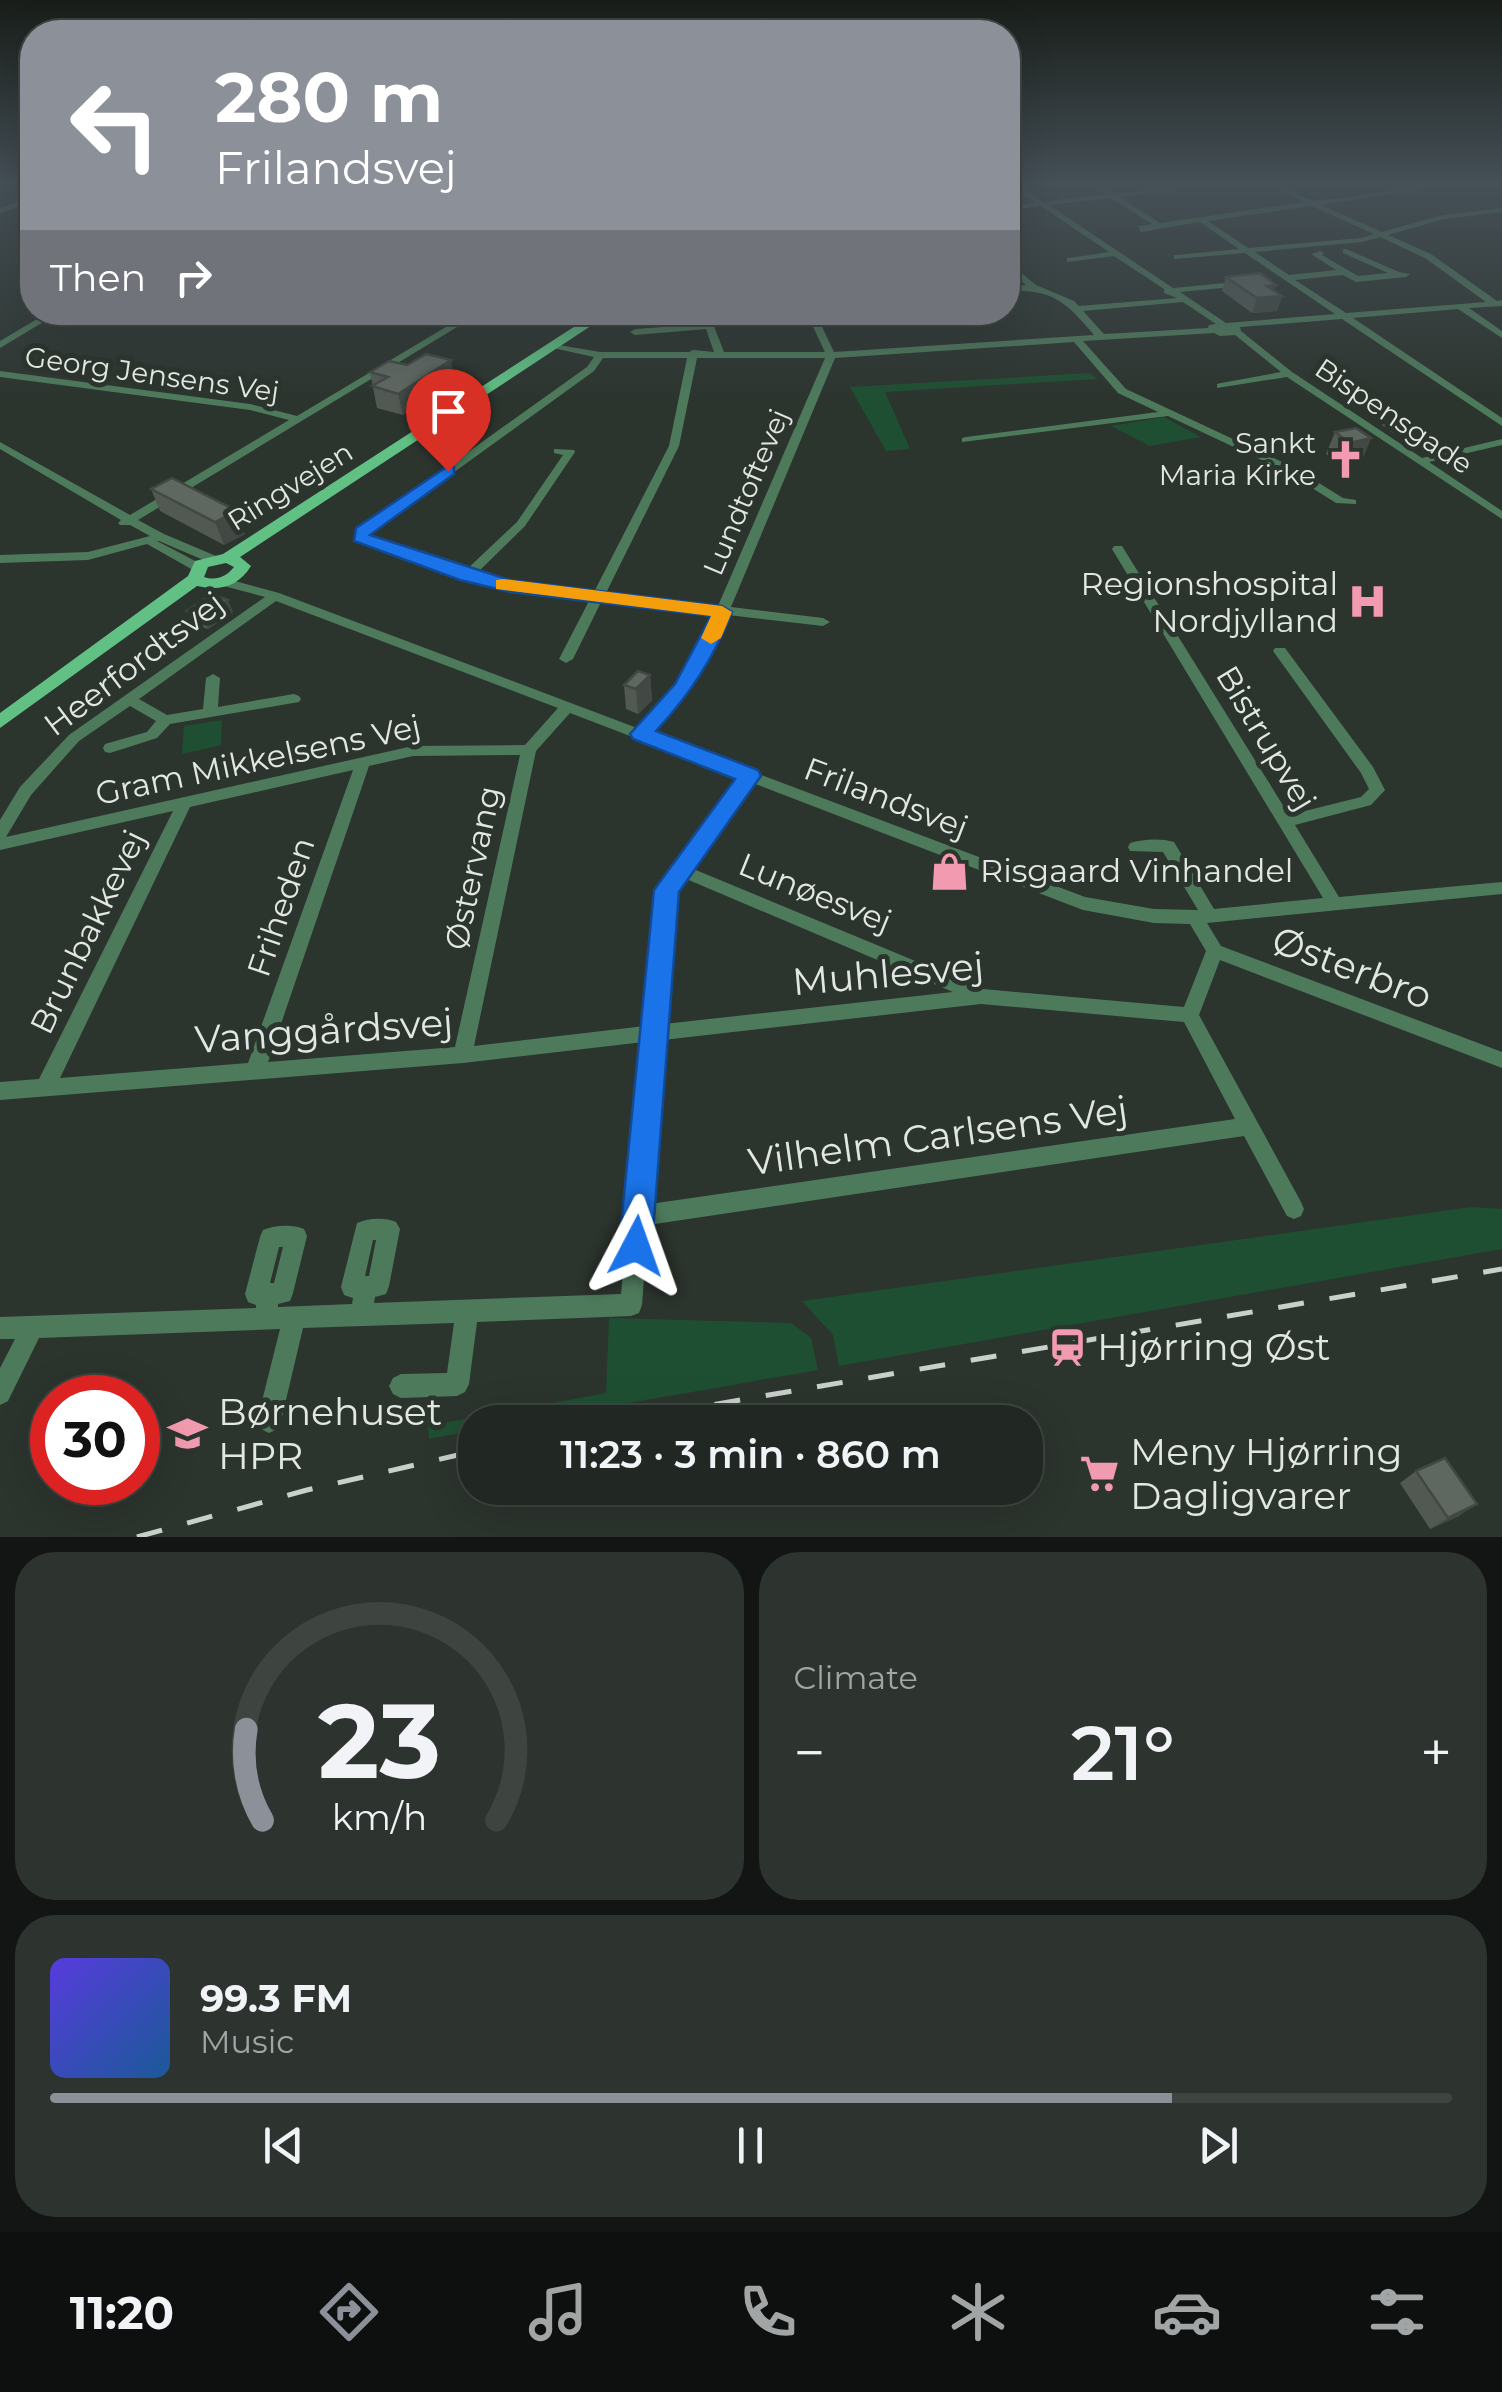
<!DOCTYPE html>
<meta charset="utf-8">
<style>
:root{--surface:#212722;--page:#2d332f;--text:#f1f3f6;--muted:#a2a5a5;--line:#3e4440;--accent:#8c9099}
body{margin:0;font-family:Montserrat,sans-serif;background:var(--page);color:var(--text);height:100vh;display:flex;flex-direction:column;font-size:38px;white-space:nowrap}
*{box-sizing:border-box;margin:0}
p{font-size:32px;color:var(--muted)}
.icon{flex:none;width:55px;height:55px;fill:none;stroke:currentColor;stroke-width:2;stroke-linecap:round;stroke-linejoin:round}
.map{position:relative;height:1537px;overflow:hidden}
.sheet{display:flex;flex-direction:column;gap:15px;padding:15px;background:#121513;flex:1}
.sheet>*{flex:none}
.top-card{position:absolute;left:20px;top:20px;width:1000px;height:305px;border-radius:40px;box-shadow:0 10px 40px #0002,0 0 0 2px var(--line);background:#8c9099;color:#fff;overflow:hidden}
.speed{position:absolute;left:30px;top:1375px;display:flex;gap:20px;font-size:50px;font-weight:700;text-align:center}
.speed>*{display:grid;place-content:center;width:130px;height:130px;border-radius:50%;background:var(--surface);box-shadow:0 10px 40px #0002,0 0 0 2px var(--line);line-height:1}
.speed .limit{border:15px solid #d22;background:#fff;color:#111}
.pin{position:absolute;display:grid;place-items:center;width:85px;height:85px;color:#fff;margin:-102px -42px;border-radius:50% 50% 50% 0;rotate:-45deg;box-shadow:0 0 10px #0007}
.pin .icon{rotate:45deg}
.me{position:absolute;width:110px;margin:-55px;rotate:4deg;stroke-linejoin:round;filter:drop-shadow(0 0 8px #0008)}
.turn{display:flex;align-items:center;gap:35px;height:210px;padding:0 30px;font-size:45px}
.turn .icon{width:130px;height:130px;stroke-width:2.5}
.turn b{display:block;font-size:70px;line-height:85px}
.then{display:flex;align-items:center;height:95px;padding:0 30px;background:#0003;gap:20px;font-size:38px}
.big{font-size:75px;font-weight:600;line-height:1.1}
.sheet .tile{flex:1;display:flex;flex-direction:column;justify-content:center;gap:15px;min-width:0;padding:0 35px;border-radius:40px;background:var(--page)}
.sheet .dial{align-items:center;gap:0}
.dial svg{height:260px;overflow:visible;fill:none;stroke:var(--line);stroke-width:7;stroke-linecap:round;text-anchor:middle}
.dial text{fill:var(--text);stroke:none}
.song{display:flex;align-items:center;gap:30px}
.cover{width:120px;height:120px;border-radius:15px;background:linear-gradient(135deg,hsl(250 70% 55%),hsl(210 70% 35%))}
.played{height:10px;border-radius:5px;background:linear-gradient(90deg,var(--accent) 80%,var(--line) 80%)}
.keys{display:flex;justify-content:space-around;direction:ltr}
.heat{display:flex;justify-content:space-between;align-items:center;font-size:55px;direction:ltr}
.sheet .tiles{flex:1;display:grid;gap:15px;grid-template-columns:1fr 1fr}
.tile:last-child{grid-column:span 2}
.trip{position:absolute;left:458px;top:1405px;width:585px;height:100px;border-radius:40px;background:var(--surface);box-shadow:0 10px 40px #0002,0 0 0 2px var(--line);font-weight:600;line-height:100px;text-align:center}
.menu{display:flex;height:160px;justify-content:space-around;align-items:center;background:#0d100e;color:var(--muted)}
.menu .icon{width:70px;height:70px}
.menu .active{color:var(--accent)}
.menu b{font-size:45px;color:var(--text)}
.map>svg:first-child{display:block}
.green{fill:#1f4f32}
.lines{fill:none;stroke-linecap:round;stroke-linejoin:round}
.minor{fill:#4e7a5c;fill-rule:evenodd}
.major{fill:#61c185;fill-rule:evenodd}
.rail{stroke:#c9cfca;stroke-width:5;stroke-dasharray:26 26;stroke-linecap:butt}
.wall{fill:#525953}
.shaded-wall{fill:#424844}
.building{fill:#5f6761;stroke:#424844;stroke-width:2.5}
.route{fill:#1a73e8;stroke:#114b97;stroke-width:2.5}
.slow{fill:#f59e0b}
.labels{text-anchor:middle;stroke-width:10;stroke-linejoin:round;paint-order:stroke}
.far-street-label{font-size:28px;fill:#e2e7e3;stroke:#2c342e}
.far-poi-label{font-size:28px;fill:#e2e7e3;stroke:#2c342e;text-anchor:end}
.poi-label{font-size:32px;fill:#e2e7e3;stroke:#2c342e;text-anchor:end}
.street-label{font-size:32px;fill:#e2e7e3;stroke:#2c342e}
.near-street-label{font-size:38px;fill:#e2e7e3;stroke:#2c342e}
.near-poi-label{font-size:38px;fill:#e2e7e3;stroke:#2c342e;text-anchor:start}
</style>
<div class="map">
<svg width="1502" height="1537" viewBox="0 0 1502 1537">
<rect width="100%" height="100%" fill="#2c342e"/>
<path class="green" d="M1090 373 1097 379 885 392 910 449 886 451 850 387Z
M1164 417 1201 437 1150 446 1111 426Z
M222 720 221 745 182 754 184 726Z
M1471 1207 1502 1209V1249L839 1366 833 1335 802 1301Z
M609 1318 791 1323 811 1338 818 1370 520 1422H475V1430L429 1439 428 1426 606 1393Z"/>
<g class="lines">
<path class="minor" d="M1009 184H1018L1043 202 1105 194 1091 184C1103 184 1109 193 1120 193 1153 191 1184 184 1216 184L1120 197 1160 223 1304 202 1267 184C1286 184 1301 201 1319 200 1364 198 1408 184 1453 184L1321 205 1382 232 1443 215 1502 208V212L1444 219 1388 235 1431 254 1497 301 1502 300V306L1469 308 1502 331V338L1458 309 1353 318 1502 418V426L1342 319 1240 327 1241 331 1292 372 1422 458 1502 439V445L1429 462 1502 511V519L1287 377 1217 388V384L1221 383 1281 372 1235 335 1220 336 1214 333 1083 341 1126 389 1293 467 1343 498 1356 500V504L1336 503 1285 471 1168 416 962 442V438L966 437 1158 412 1118 393 1074 342 835 358 731 607 823 618 830 622 823 626 728 615 709 660 688 692 650 733 1085 897 1154 909 1198 910 1163 852 1130 851 1128 847 1130 843C1143 839 1161 838 1174 842L1214 909 1323 898 1112 549 1114 546H1122L1289 815 1361 797 1369 789 1361 773 1273 651 1275 648H1285L1373 767 1385 790 1371 805 1295 825 1339 897 1502 882V894L1207 923 1221 946 1502 1052V1068L1220 960 1199 1015 1301 1202 1304 1209 1301 1216 1294 1219 1287 1216 1244 1136 648 1225 642 1305 639 1313 631 1316 477 1322 469 1384 465 1392 457 1396 401 1398 393 1394 389 1386 393 1378 401 1374 447 1373 454 1323 303 1328 281 1421 277 1429 269 1433 261 1429 257 1421 280 1329 39 1338 8 1401 0 1405V1368L15 1339H0V1317L256 1308V1305L248 1302 245 1294 260 1237 263 1230C275 1225 292 1224 304 1229L307 1236 293 1293 290 1301 278 1304V1307L352 1304 353 1298 344 1295 341 1287 357 1223C368 1218 385 1217 396 1222L400 1229 389 1286 386 1294 375 1297 374 1303 621 1294 644 1042 463 1063 0 1100V1082L39 1079 173 811 0 850V820L20 787 69 735 265 597 220 585V579L224 578 279 593 637 728 678 686 695 660 715 613 602 600 573 659 566 663 559 659 590 599 510 590 463 579 356 540V532L587 367 594 357 553 348V344L600 352H689L693 350 714 352 706 329 635 335 630 332 635 329 704 324 701 312 709 313 724 352H825L806 312H815L834 352 1094 335C1066 302 1053 289 1008 291V287L1026 285 1008 268V262L1036 285 1074 301 1079 306 1177 298 1164 293V289L1114 256 1067 262V258H1070L1109 252 1041 206 1008 210V206L1035 203ZM1111 198 1152 224 1138 226 1141 232 1200 222 1239 249 1177 255H1174V259L1245 253 1335 314 1226 323 1180 292 1243 286 1246 285V281L1173 288 1049 205ZM1312 206 1374 234 1361 238 1248 248 1208 221ZM1380 237 1425 258 1486 302 1346 313 1295 280 1343 275 1356 282 1406 277 1410 274 1399 272 1346 249H1343V253L1388 273 1358 276 1322 255 1324 253 1320 251 1311 254 1336 270 1289 275 1255 252 1362 242ZM1183 302 1216 324 1209 325 1208 328 1104 334 1083 311ZM603 358H687L669 446 594 592 510 582 476 574 525 526 575 452 574 450 554 449V453L563 455 517 522 465 571 367 535 594 371ZM697 358H825L718 606 606 593 679 446ZM276 601 558 708 525 745 413 746 6 837 31 795 79 741 130 706 156 721 147 732 105 744 103 748 105 752 110 753 157 738 170 724 299 702 301 699 299 696 294 694 218 707 220 678 213 674 206 678 203 709 167 715 139 699ZM570 713 740 778 677 863 672 865 671 871 658 890 645 1026 474 1046 536 751ZM520 755 455 1047 268 1062 369 766 413 756ZM353 770 248 1063 60 1078 190 807ZM753 783 1083 910 1154 923 1190 924 1206 951 1184 1007 983 989 691 868ZM684 878 953 992 664 1024 674 891ZM981 1004 1184 1022 1235 1119 650 1204 663 1040ZM373 1240H376L369 1276H365ZM279 1247H283L274 1283H270Z
M32 198V202L0 213V208Z
M49 312H60L0 348V341Z
M471 312H482L138 520 164 534 216 556V562H208L159 541H157L201 564V570H193L147 544 88 560 0 563V555L88 552 150 536 130 525H120L118 523 121 520 0 449V442L130 515 289 420 250 410 0 377V371L250 404 297 416Z"/>
<path class="major" d="M597 312H612L240 557 251 566C238 587 220 591 197 586L0 728V713L188 576 195 561 223 554ZM226 563 234 567C226 577 216 581 204 577L208 567Z"/>
<path class="rail" d="M612 1422 1502 1269
M137 1537 307 1490 475 1451"/>
</g>
<path class="wall" d="M1226 277 1276 285 1274 291 1282 296 1277 311 1252 313 1222 291Z
M370 372 455 381 403 415 377 408Z
M1381 417 1412 429 1393 433 1379 423Z
M1335 432 1371 438 1362 460 1341 465 1326 454Z
M151 489 245 534 224 545 160 511Z
M187 611 233 612 208 629 192 623Z
M650 675 652 700 638 714 626 709 624 685Z
M1416 1471 1459 1516 1430 1529 1400 1483Z"/>
<path class="shaded-wall" d="M1276 285 1272 297 1282 296 1277 311 1252 313 1257 298 1267 286Z
M451 360 455 381 403 415 398 394Z
M1414 424 1412 429 1393 433 1396 427Z
M1371 438 1362 460 1341 465 1350 443Z
M237 511 245 534 224 545 215 522Z
M228 600 233 612 208 629 203 617Z
M650 675 652 700 638 714 636 689Z
M1477 1504 1459 1516 1430 1529 1448 1518Z"/>
<path class="building" d="M1260 273 1276 285 1267 286 1282 296 1257 298 1226 277Z
M426 354 451 360 398 394 372 386 388 377 370 372 389 361 407 365Z
M1397 414 1414 424 1396 427 1381 417Z
M1356 428 1371 438 1350 443 1335 432Z
M172 478 237 511 215 522 151 489Z
M212 594 228 600 203 617 187 611Z
M638 671 650 675 636 689 624 685Z
M1445 1458 1477 1504 1448 1518 1416 1471Z"/>
<linearGradient id="sky" x2="0" y2="1"><stop stop-color="#181d19"/><stop offset="0.46" stop-color="#455057"/><stop offset="1" stop-color="#455057" stop-opacity="0"/></linearGradient>
<rect width="1502" height="400" fill="url(#sky)"/>
<path class="route" d="M448 466 454 467V474L370 535 510 580 722 606 732 612C713 659 691 693 656 731L758 770 761 776 679 892 652 1246 647 1257 636 1262 624 1257 619 1246 654 890 735 779 633 739 630 734 675 684 711 616 510 592 460 580 354 541 356 528Z"/>
<path class="slow" d="M503 579 722 606 732 612 721 638 711 644 701 638 711 616 496 589V580Z"/>
<defs>
<symbol id="church-bare" viewBox="-9 -9 18 18"><path d="M-1.2-6h2.4v3.5h3.3v2.4h-3.3V6h-2.4V-.1h-3.3v-2.4h3.3Z" fill="#f29aaf" stroke="#2c342e" stroke-width="2.5" paint-order="stroke"/></symbol>
<symbol id="hospital-bare" viewBox="-9 -9 18 18"><path d="M-5-5h3v3.5h4V-5h3V5h-3V1.5h-4V5h-3Z" fill="#f29aaf" stroke="#2c342e" stroke-width="2.5" paint-order="stroke"/></symbol>
<symbol id="shop-bare" viewBox="-9 -9 18 18"><path d="M-5-2.5h2.3a2.7 3.5 0 0 1 5.4 0H5L5.5 6h-11ZM-1.5-2.5h3a1.5 2.3 0 0 0-3 0Z" fill="#f29aaf" stroke="#2c342e" stroke-width="2.5" paint-order="stroke"/></symbol>
<symbol id="station-bare" viewBox="-9 -9 18 18"><path d="M-3-6H3Q5-6 5-4V2Q5 4 3 4L4.5 6H3L1.5 4h-3L-3 6H-4.5L-3 4Q-5 4-5 2V-4Q-5-6-3-6ZM-3.5-4v3h7v-3ZM-3.5 1v1.5H-2V1ZM2 1v1.5H3.5V1Z" fill="#f29aaf" stroke="#2c342e" stroke-width="2.5" paint-order="stroke"/></symbol>
<symbol id="school-bare" viewBox="-9 -9 18 18"><path d="M0-5L7-2L0 1L-7-2ZM-4 1L0 2.5L4 1V4Q0 6-4 4Z" fill="#f29aaf" stroke="#2c342e" stroke-width="2.5" paint-order="stroke"/></symbol>
<symbol id="supermarket-bare" viewBox="-9 -9 18 18"><path d="M-6-5.5h2.5l.6 2H6L4.5 2H-2.5L-4.4-4H-6ZM-1.5 3.2a1.3 1.3 0 1 0 .1 0ZM3 3.2a1.3 1.3 0 1 0 .1 0Z" fill="#f29aaf" stroke="#2c342e" stroke-width="2.5" paint-order="stroke"/></symbol>
</defs>
<g fill-rule="evenodd">
<use href="#church-bare" x="1318" y="432" width="55" height="55"/>
<use href="#hospital-bare" x="1340" y="574" width="55" height="55"/>
<use href="#shop-bare" x="922" y="844" width="55" height="55"/>
<use href="#station-bare" x="1040" y="1320" width="55" height="55"/>
<use href="#school-bare" x="160" y="1406" width="55" height="55"/>
<use href="#supermarket-bare" x="1072" y="1446" width="55" height="55"/>
</g>
<g class="labels">
<g class="far-street-label">
<text transform="translate(152 374) rotate(8)" y="10">Georg Jensens Vej</text>
<text transform="translate(1394 416) rotate(34)" y="10">Bispensgade</text>
<text transform="translate(290 486) rotate(-32)" y="10">Ringvejen</text>
<text transform="translate(746 492) rotate(-67)" y="10">Lundtoftevej</text>
</g>
<g class="far-poi-label">
<text x="1316" y="453">Sankt<tspan x="1316" dy="32">Maria Kirke</tspan></text>
</g>
<g class="poi-label">
<text x="1338" y="595">Regionshospital<tspan x="1338" dy="37">Nordjylland</tspan></text>
<text x="980" y="882" text-anchor="start">Risgaard Vinhandel</text>
</g>
<g class="street-label">
<text transform="translate(134 664) rotate(-37)" y="11">Heerfordtsvej</text>
<text transform="translate(1266 738) rotate(59)" y="11">Bistrupvej</text>
<text transform="translate(258 760) rotate(-12)" y="11">Gram Mikkelsens Vej</text>
<text transform="translate(886 798) rotate(21)" y="11">Frilandsvej</text>
<text transform="translate(473 868) rotate(-78)" y="11">Østervang</text>
<text transform="translate(815 893) rotate(22)" y="11">Lunøesvej</text>
<text transform="translate(281 907) rotate(-71)" y="11">Friheden</text>
<text transform="translate(88 932) rotate(-64)" y="11">Brunbakkevej</text>
</g>
<g class="near-street-label">
<text transform="translate(1352 968) rotate(21)" y="13">Østerbro</text>
<text transform="translate(888 974) rotate(-5)" y="13">Muhlesvej</text>
<text transform="translate(324 1031) rotate(-4)" y="13">Vanggårdsvej</text>
<text transform="translate(938 1136) rotate(-8)" y="13">Vilhelm Carlsens Vej</text>
</g>
<g class="near-poi-label">
<text x="1097" y="1360">Hjørring Øst</text>
<text x="218" y="1425">Børnehuset<tspan x="218" dy="44">HPR</tspan></text>
<text x="1130" y="1465">Meny Hjørring<tspan x="1130" dy="44">Dagligvarer</tspan></text>
</g>
</g>
</svg>
<div class="speed"><div class="limit">30</div></div>
<div class="pin" style="left:448px;top:471px;background:#d93025"><svg class="icon" aria-label="arrive" viewBox="0 0 24 24"><path d="M6 21V4h12l-3 4 3 4H6"/></svg></div>
<svg class="me" style="left:636px;top:1246px" viewBox="-20 -20 40 40"><path d="M0-17L14 15 0 8-14 15z" fill="#1a73e8" stroke="#fff" stroke-width="4"/></svg>
<div class="trip">11:23 · 3 min · 860 m</div>
<div class="top-card">
<div class="turn"><svg class="icon" aria-label="left" viewBox="0 0 24 24"><path d="M17 20v-9H6M10 6l-5 5 5 5"/></svg><div><b>280 m</b>Frilandsvej</div></div>
<div class="then">Then<svg class="icon" aria-label="right" viewBox="0 0 24 24"><path d="M7 20v-9h11M14 6l5 5-5 5"/></svg></div>
</div>
</div>
<section class="sheet">
<div class="tiles">
<div class="tile dial"><svg viewBox="0 0 100 80">
<path d="M14 69A42 42 0 1 1 86 69"/>
<path d="M14 69A42 42 0 0 1 9 41" stroke="#8c9099"/>
<text x="50" y="56" font-size="32" font-weight="700">23</text>
<text x="50" y="72" font-size="11">km/h</text>
</svg></div>
<div class="tile"><p>Climate</p>
<div class="heat"><a>−</a><b class="big">21°</b><a>+</a></div>
</div>
<div class="tile">
<div class="song"><i class="cover"></i><div><b>99.3 FM</b><p>Music</p></div></div>
<div class="played"></div>
<div class="keys"><svg class="icon" aria-label="previous" viewBox="0 0 24 24"><path d="M18 5L8 12l10 7zM5 5v14"/></svg><svg class="icon" aria-label="pause" viewBox="0 0 24 24"><path d="M8 5v14M16 5v14"/></svg><svg class="icon" aria-label="next" viewBox="0 0 24 24"><path d="M6 5l10 7-10 7zM19 5v14"/></svg></div>
</div>
</div>
</section>
<nav class="menu">
<b>11:20</b>
<svg class="icon active" aria-label="directions" viewBox="0 0 24 24"><path d="M12 3l9 9-9 9-9-9zM9 14v-3h6M13 9l2 2-2 2"/></svg>
<svg class="icon" aria-label="music" viewBox="0 0 24 24"><path d="M9 18V5l10-2v13"/><circle cx="6" cy="18" r="3"/><circle cx="16" cy="16" r="3"/></svg>
<svg class="icon" aria-label="phone" viewBox="0 0 24 24"><path d="M5 4h4l2 5-3 2q2 4 5 5l2-3 5 2v4C11 20 4 13 5 4z"/></svg>
<svg class="icon" aria-label="climate" viewBox="0 0 24 24"><path d="M12 3v18M4 7l16 10M4 17L20 7"/></svg>
<svg class="icon" aria-label="car" viewBox="0 0 24 24"><path d="M5 17H2v-5l4-1 3-4h7l3 4 3 1v5h-3M9 17h6M6 11h13"/><circle cx="7" cy="17" r="2"/><circle cx="17" cy="17" r="2"/></svg>
<svg class="icon" aria-label="filters" viewBox="0 0 24 24"><path d="M4 7h16M4 17h16"/><circle cx="9" cy="7" r="2"/><circle cx="15" cy="17" r="2"/></svg>
</nav>
